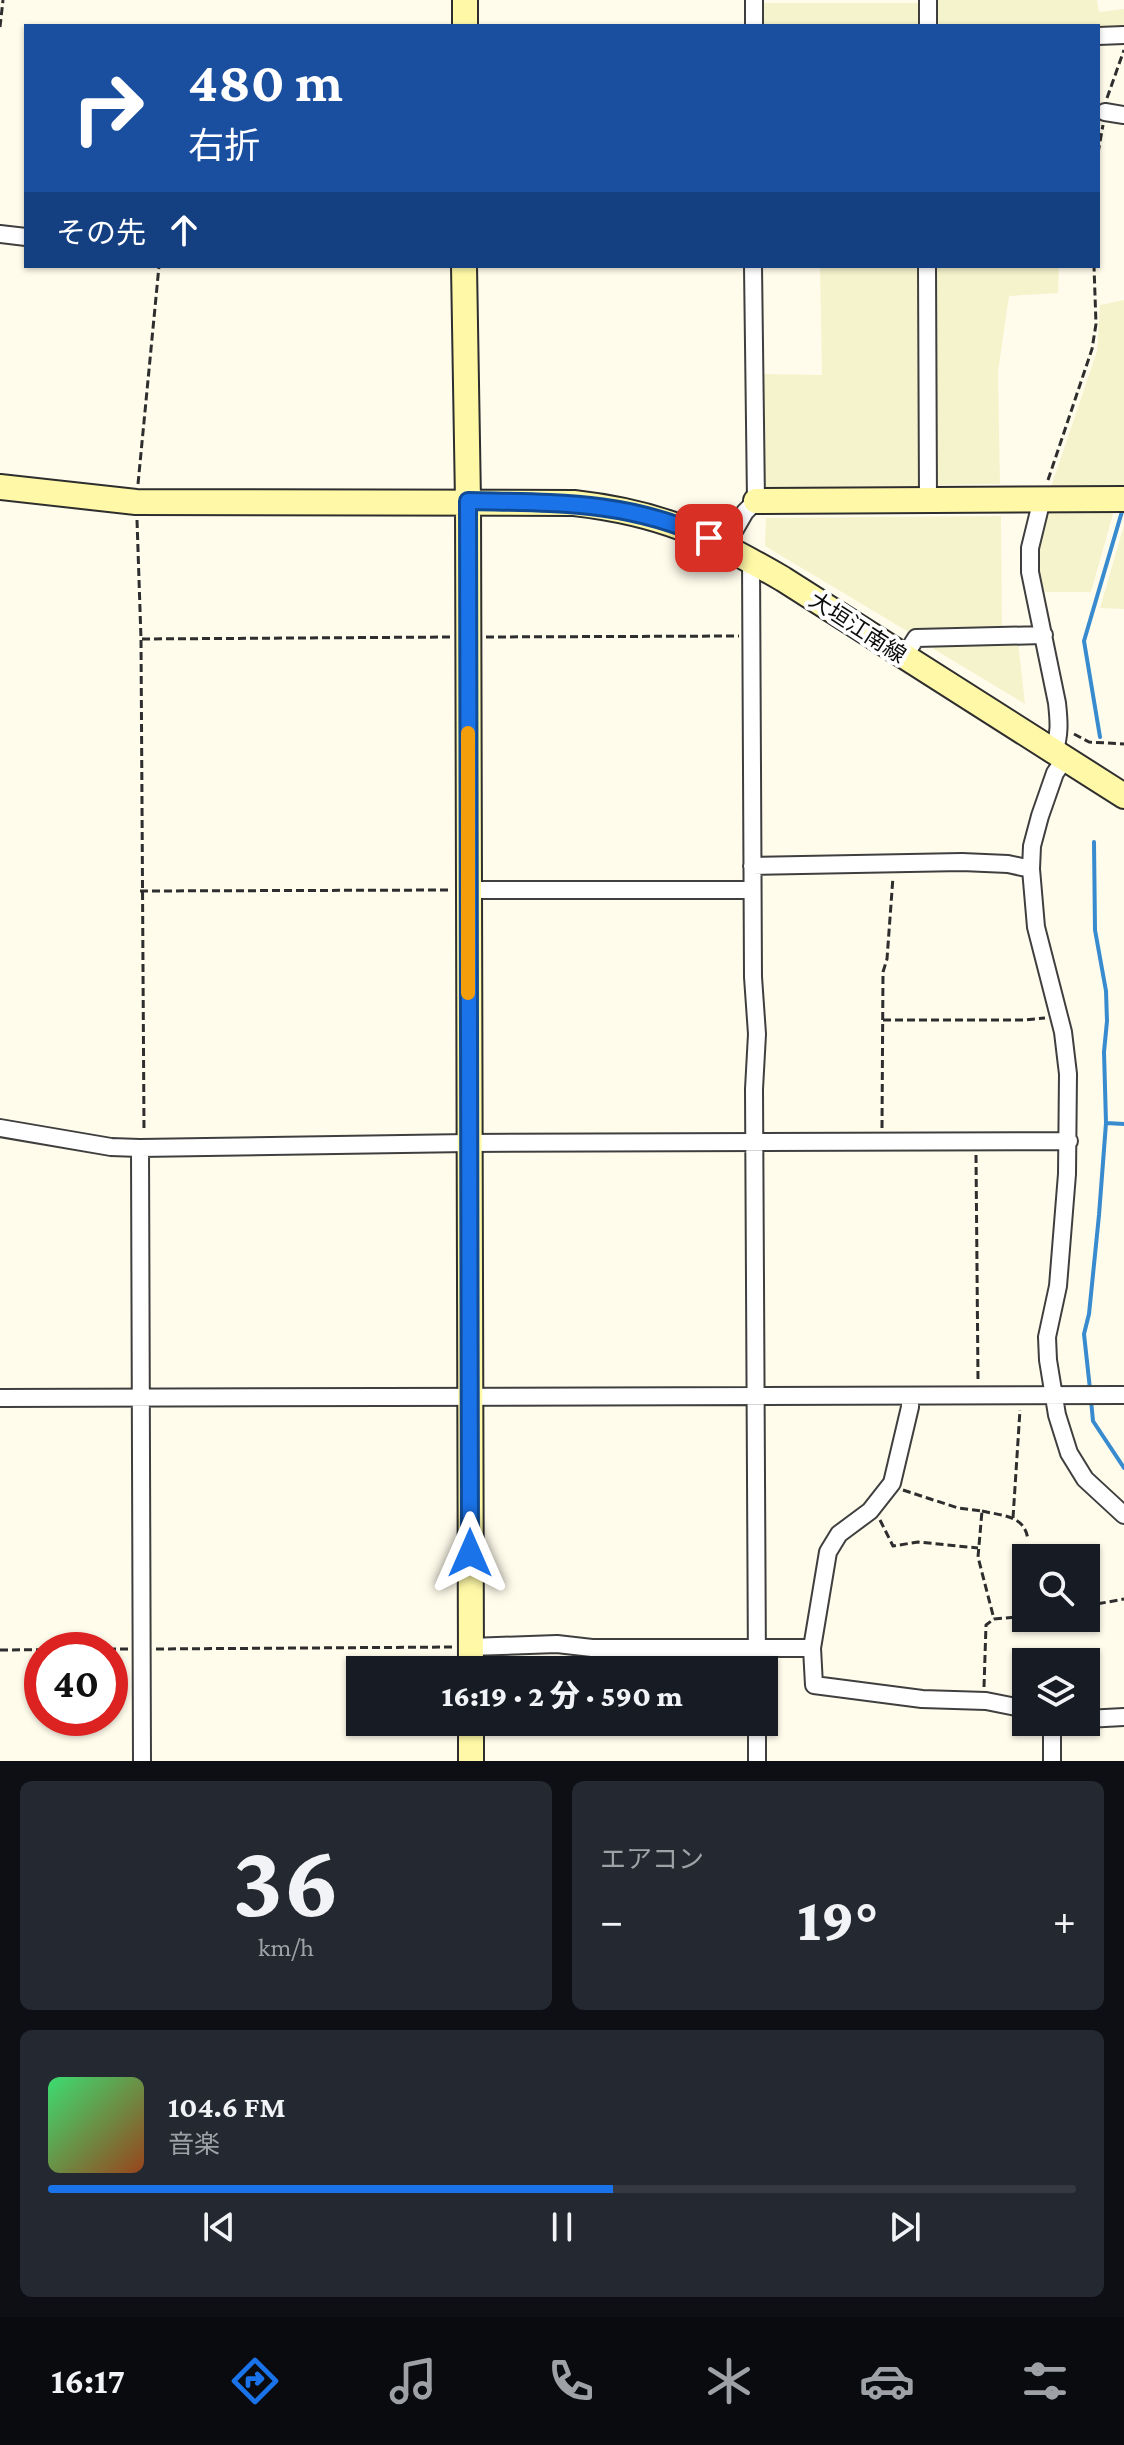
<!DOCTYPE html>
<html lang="ja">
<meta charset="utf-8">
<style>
:root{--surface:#171b24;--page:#242831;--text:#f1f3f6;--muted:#9ea1a6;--line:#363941;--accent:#1a73e8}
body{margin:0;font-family:"Crimson Pro","Noto Sans JP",serif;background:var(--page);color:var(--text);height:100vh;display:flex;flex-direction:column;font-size:30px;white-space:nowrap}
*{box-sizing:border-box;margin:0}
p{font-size:26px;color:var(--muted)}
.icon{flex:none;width:44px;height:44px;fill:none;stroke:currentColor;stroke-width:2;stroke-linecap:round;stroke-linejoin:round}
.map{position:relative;height:1761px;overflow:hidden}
.sheet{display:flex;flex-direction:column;gap:20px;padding:20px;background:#0d0f14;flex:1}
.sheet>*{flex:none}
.guide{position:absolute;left:24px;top:24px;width:1076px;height:244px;border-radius:0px;box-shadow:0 2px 6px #0004;background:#1a4fa0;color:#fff;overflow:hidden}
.tools{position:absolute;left:1012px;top:1544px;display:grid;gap:16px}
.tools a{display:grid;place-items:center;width:88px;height:88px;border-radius:0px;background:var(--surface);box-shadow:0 2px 6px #0004;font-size:40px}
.speed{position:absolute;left:24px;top:1632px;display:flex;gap:16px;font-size:40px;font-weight:700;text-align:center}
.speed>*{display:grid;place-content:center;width:104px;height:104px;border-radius:50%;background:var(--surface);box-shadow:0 2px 6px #0004;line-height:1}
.speed .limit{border:12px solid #d22;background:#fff;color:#111}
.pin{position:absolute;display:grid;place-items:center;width:68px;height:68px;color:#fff;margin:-34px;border-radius:16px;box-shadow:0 4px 12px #0006}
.me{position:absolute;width:88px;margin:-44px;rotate:0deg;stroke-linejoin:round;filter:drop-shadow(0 0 6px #0008)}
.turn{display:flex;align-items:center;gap:28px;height:168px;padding:0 32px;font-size:36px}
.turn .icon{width:104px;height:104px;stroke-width:2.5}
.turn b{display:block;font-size:56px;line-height:68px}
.then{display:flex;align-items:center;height:76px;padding:0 32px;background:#0003;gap:16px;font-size:30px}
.big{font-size:60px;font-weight:800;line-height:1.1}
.sheet .tile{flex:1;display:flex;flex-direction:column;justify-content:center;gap:12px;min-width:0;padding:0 28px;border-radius:12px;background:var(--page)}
.sheet .dial{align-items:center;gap:0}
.dial b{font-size:104px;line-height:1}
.song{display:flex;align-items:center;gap:24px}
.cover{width:96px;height:96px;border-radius:12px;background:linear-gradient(135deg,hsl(140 70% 55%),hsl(20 70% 35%))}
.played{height:8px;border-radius:4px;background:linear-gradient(90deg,var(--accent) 55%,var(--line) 55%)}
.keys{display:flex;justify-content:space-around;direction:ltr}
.heat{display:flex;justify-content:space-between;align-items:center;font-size:44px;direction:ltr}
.sheet .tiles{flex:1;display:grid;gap:20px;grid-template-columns:1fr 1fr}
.tile:last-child{grid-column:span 2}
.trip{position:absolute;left:346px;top:1656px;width:432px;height:80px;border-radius:0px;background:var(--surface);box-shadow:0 2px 6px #0004;font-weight:800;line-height:80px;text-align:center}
.menu{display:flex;height:128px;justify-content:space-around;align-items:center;background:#090b0e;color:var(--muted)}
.menu .icon{width:56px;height:56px}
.menu .active{color:var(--accent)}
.menu b{font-size:36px;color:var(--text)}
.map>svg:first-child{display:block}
.farmland{fill:#f5f3cc}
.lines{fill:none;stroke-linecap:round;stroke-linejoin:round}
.stream{stroke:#378bce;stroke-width:4}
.street-casing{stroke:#3f3f3f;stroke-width:20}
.secondary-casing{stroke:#2e2e2e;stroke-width:28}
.path{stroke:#2e2e2e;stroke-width:3;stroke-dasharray:8 4;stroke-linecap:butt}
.street{stroke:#fff;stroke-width:16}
.secondary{stroke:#fff9a7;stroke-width:24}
.route-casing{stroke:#114b97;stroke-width:20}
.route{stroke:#1a73e8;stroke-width:14}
.slow{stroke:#f59e0b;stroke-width:14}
.labels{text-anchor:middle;stroke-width:8;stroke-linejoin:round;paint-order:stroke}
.street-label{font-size:22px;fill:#0c0c0c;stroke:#fff}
</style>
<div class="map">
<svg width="1124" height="1761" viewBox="0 0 1124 1761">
<rect width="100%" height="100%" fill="#fffcec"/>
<path class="farmland" d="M934 0H1097L1099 12 1124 9V27L934 26Z
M761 3H918V26H761Z
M820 266H918L919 486 764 488 761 374 822 375Z
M936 266H1059L1058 293 1009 296 998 372 1000 484 937 485Z
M1124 300V486L1051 487 1097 351 1100 305Z
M1115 507 1091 592H1045L1038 574 1037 549 1047 508Z
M1001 516 1002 627 907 631 765 546 766 518Z
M1124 525V609L1100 608Z
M1018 641 1025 704 922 642Z"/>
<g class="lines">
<path class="stream" d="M1100 737 1084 641 1123 508
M1106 1123 1124 1124
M1090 1389 1084 1334 1089 1314 1099 1215 1106 1123 1104 1052 1107 1021 1106 991 1095 930 1094 842
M1091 1400 1093 1421 1124 1468"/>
<defs>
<path id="street" d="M754 26V0
M928 26V0
M1098 36 1124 35
M1105 112 1124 115
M0 234 26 237
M927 266 928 500
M1042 499 1030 548V572L1057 703C1059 721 1060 735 1054 752
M726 545 745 512 756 501 753 266
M751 560 753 977 757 1034 754 1089 757 1670
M904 657 916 638 1044 635
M1065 759 1055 773 1040 816 1032 846 1031 869 1036 927 1063 1032 1068 1074 1067 1174 1058 1286 1047 1337 1048 1360 1057 1415 1069 1453 1085 1479 1124 1515
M752 866 962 862 1008 864 1031 869
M467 890H752
M0 1128 111 1147 140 1148 468 1143 1069 1141
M140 1148 142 1761
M910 1396V1407L892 1483 870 1511 839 1534 828 1552 812 1648 814 1685 922 1699 986 1701 1026 1709
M0 1398 1124 1395
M470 1647 557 1644 592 1648H812
M1086 1719 1124 1717
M757 1722V1761
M1052 1761V1722"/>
<path id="secondary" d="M465 26V0
M464 266 468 501 471 1670
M0 487 136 502 574 503C662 513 707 535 783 579L1124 796
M756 501 1124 499
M471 1722V1761"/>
</defs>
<use href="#street" class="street-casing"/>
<use href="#secondary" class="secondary-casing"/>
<path class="path" d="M0 27 3 0
M1107 98 1124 50
M1098 153 1103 125
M1048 480 1092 349 1096 324 1094 266
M138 484 159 266
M137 520 141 639 144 1132
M486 637 739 636
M142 639 451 637
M1074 734 1089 742 1124 744
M140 891 451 890
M883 1020H1024L1045 1018
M882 1128 883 972 887 959 893 877
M976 1155 978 1379
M903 1490 958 1508 982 1511 978 1557 994 1619
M982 1511C1003 1516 1025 1515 1028 1540
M1013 1518 1020 1410
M880 1520 893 1546 918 1542 978 1548
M1086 1606 1124 1599
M156 1649 452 1647
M0 1650 128 1649
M984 1687 986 1625 994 1619 1026 1616"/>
<use href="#street" class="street"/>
<use href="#secondary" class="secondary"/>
</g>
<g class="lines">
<defs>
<path id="route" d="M470 1553 468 501C556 503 626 500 709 538"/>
</defs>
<use href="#route" class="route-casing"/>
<use href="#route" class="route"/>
<path class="slow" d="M468 733V993"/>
</g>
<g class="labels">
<g class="street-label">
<text transform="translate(858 627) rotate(33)" y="8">大垣江南線</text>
</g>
</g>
</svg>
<div class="tools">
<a><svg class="icon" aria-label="search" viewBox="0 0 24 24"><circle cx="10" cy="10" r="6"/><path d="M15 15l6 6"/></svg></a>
<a><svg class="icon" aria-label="layers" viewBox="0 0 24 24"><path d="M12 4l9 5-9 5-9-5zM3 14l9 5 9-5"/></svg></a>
</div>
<div class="speed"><div class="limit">40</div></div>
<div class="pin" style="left:709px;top:538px;background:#d93025"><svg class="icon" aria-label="arrive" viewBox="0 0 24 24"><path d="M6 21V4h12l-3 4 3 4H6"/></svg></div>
<svg class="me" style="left:470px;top:1553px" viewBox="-20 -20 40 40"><path d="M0-17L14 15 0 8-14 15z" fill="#1a73e8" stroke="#fff" stroke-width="4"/></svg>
<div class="trip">16:19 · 2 分 · 590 m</div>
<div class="guide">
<div class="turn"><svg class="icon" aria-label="right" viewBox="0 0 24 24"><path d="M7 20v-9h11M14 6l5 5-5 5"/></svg><div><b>480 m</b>右折</div></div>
<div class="then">その先<svg class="icon" aria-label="ahead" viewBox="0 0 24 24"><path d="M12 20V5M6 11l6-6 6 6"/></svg></div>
</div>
</div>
<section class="sheet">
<div class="tiles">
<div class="tile dial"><b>36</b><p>km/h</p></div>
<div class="tile"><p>エアコン</p>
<div class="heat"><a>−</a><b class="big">19°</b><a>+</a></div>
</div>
<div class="tile">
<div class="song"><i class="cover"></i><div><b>104.6 FM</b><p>音楽</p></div></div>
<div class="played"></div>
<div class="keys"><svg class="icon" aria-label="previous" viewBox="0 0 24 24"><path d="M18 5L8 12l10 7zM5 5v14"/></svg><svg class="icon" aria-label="pause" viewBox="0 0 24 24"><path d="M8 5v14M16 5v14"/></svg><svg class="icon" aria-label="next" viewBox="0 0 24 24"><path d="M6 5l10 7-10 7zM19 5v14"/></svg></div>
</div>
</div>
</section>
<nav class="menu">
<b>16:17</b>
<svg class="icon active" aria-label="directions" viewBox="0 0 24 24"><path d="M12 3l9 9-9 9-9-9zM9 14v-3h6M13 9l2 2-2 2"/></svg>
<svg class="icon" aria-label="music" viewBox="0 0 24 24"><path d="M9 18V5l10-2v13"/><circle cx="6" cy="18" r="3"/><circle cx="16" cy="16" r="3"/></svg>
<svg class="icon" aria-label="phone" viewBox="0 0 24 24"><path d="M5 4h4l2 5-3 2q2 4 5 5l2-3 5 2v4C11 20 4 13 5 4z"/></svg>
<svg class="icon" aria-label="climate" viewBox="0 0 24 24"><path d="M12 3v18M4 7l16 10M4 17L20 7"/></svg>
<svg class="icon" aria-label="car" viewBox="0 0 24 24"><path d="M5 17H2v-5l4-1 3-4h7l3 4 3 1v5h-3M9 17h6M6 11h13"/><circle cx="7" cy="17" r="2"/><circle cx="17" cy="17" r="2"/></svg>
<svg class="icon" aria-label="filters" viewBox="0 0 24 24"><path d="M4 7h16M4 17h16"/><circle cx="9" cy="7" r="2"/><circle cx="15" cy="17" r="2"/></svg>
</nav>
